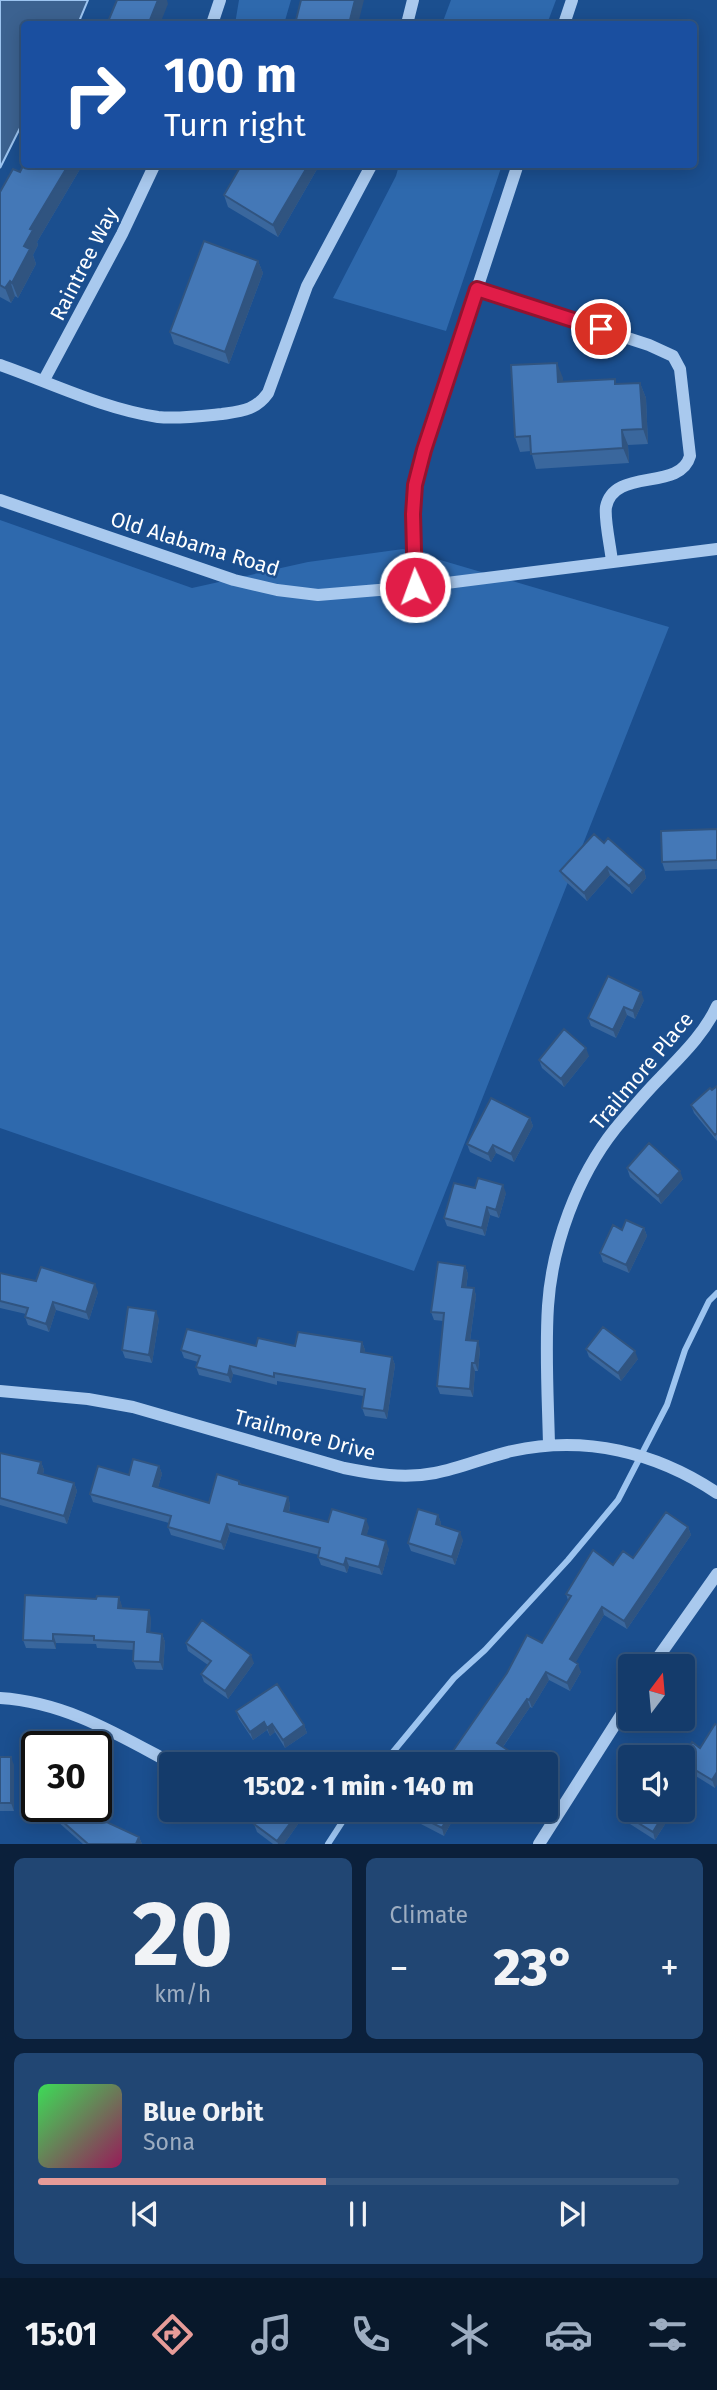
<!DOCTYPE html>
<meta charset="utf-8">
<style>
:root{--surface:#143b6b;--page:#214673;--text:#f1f3f6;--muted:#9dadc1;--line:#33557e;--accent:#e69b98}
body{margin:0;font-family:"Fira Sans",sans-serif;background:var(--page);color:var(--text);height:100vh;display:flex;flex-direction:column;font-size:26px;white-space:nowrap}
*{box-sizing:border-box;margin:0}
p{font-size:23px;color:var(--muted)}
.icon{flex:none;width:38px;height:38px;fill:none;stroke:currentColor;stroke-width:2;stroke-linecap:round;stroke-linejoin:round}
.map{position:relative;height:1844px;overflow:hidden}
.drawer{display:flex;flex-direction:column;gap:14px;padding:14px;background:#0b203b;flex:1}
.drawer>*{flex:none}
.banner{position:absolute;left:21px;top:21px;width:676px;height:147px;border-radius:7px;box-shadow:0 4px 18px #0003,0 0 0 2px var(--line);background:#1a4fa0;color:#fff;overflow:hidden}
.needle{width:46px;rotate:16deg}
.buttons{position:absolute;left:618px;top:1654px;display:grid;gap:14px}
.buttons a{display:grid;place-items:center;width:77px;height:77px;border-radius:7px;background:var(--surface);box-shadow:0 4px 18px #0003,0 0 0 2px var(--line);font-size:35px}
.speed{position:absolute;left:21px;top:1731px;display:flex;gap:14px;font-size:35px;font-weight:700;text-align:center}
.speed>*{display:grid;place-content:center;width:91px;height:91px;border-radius:50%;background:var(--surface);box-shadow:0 4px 18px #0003,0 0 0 2px var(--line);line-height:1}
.speed .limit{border:4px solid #111;border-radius:10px;background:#fff;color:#111}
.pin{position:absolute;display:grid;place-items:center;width:60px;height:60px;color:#fff;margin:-30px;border:4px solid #fff;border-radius:50%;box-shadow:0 2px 7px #0007}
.me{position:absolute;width:77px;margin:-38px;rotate:358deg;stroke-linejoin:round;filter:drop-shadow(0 0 5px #0008)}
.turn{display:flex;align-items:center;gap:24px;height:147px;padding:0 28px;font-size:32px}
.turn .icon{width:91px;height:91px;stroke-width:2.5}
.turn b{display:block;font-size:49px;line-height:60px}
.big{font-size:52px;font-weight:800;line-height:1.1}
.drawer .tile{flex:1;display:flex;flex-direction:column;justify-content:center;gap:10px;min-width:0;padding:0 24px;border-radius:10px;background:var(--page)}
.drawer .dial{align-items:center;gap:0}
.dial b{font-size:91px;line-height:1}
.song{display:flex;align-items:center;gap:21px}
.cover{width:84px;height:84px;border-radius:10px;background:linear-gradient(135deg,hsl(130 70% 55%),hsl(330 70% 35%))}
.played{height:7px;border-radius:4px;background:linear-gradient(90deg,var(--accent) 45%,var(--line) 45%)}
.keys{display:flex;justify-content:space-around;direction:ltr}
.heat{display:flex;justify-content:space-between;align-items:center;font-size:38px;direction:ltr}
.drawer .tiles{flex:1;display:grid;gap:14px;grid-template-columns:1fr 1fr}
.tile:last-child{grid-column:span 2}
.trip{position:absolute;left:159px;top:1752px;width:399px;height:70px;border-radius:7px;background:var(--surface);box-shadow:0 4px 18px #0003,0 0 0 2px var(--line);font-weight:800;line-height:70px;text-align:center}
.menu{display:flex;height:112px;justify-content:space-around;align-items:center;background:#08182b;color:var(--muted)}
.menu .icon{width:49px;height:49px}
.menu .on{color:var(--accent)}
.menu b{font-size:32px;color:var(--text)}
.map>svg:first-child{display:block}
.green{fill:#2e69ad}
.water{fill:#3c6290;stroke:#9cc4f0;stroke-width:2}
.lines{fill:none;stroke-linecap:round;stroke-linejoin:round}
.stream{stroke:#9cc4f0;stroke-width:6}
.minor{stroke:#a9c9ee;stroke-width:12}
.wall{fill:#3a679d}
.shaded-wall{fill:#305480}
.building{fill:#4478b7;stroke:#305480;stroke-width:2}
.route-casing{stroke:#92132f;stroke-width:18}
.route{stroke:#e11d48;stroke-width:12}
.labels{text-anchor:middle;stroke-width:5;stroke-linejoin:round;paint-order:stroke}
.street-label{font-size:21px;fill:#fff;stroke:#1b4f8f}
</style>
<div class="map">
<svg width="717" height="1844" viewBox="0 0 717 1844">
<rect width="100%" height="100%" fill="#1b4f8f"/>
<path class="green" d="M239 0H291L284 24H235Z
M451 0H556L547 24H442Z
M399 165H502L446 331 333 298 396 176Z
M0 520 192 588 308 562 403 549 669 627 414 1271 0 1128Z"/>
<path class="water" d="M0 0H88L78 24H24V120L0 168Z"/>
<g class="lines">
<path class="stream" d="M383 1764 454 1678 485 1650 568 1560 618 1500 667 1405 685 1350 709 1301 717 1293
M328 1844 350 1810"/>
<path class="minor" d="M212 24 220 0
M407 24 413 0
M564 24 572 0
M477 289 649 345 673 356 680 369 690 456C680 492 614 467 606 507 604 519 611 549 612 562
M0 365C51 383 104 409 158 417 178 419 202 416 222 414 242 411 256 410 268 393L307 286 372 164
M44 380 122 234 155 164
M0 500 234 580 277 590 318 595 415 587 717 549
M415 587C413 537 412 500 424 450L518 164
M0 1391 88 1399 133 1407 344 1468C374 1474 404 1479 435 1473 461 1468 486 1457 512 1451 585 1435 656 1452 717 1493
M549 1445C548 1399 545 1352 548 1306 552 1245 577 1177 615 1129 630 1111 645 1093 661 1077 682 1055 704 1034 717 1006
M652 1666 717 1574
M0 1698C65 1702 117 1734 173 1764
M539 1844 630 1701"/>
</g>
<path class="wall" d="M24 164H83L37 242 38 245 33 255 36 264 18 298 15 296 11 303 0 297V192L20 172Z
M320 164 278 237 228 207 224 195Z
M258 261 263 273 229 364 174 344 170 332Z
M563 378V382L617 384 640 383 646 398 648 444 628 445 629 463 536 469 531 451 520 452 515 437Z
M717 829V869L665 871 662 862Z
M604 843 644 870 646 878 632 894 610 875 587 901 563 879 560 871Z
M644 1000 635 1019 627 1015 616 1038 591 1026 588 1018Z
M589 1056 564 1087 542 1068 539 1060Z
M717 1086V1141L694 1113 691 1105Z
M530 1118 533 1126 514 1162 496 1153 491 1162 470 1152 467 1144Z
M627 1168 683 1179 661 1204 630 1177Z
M506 1193 499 1218 490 1215 485 1236 447 1226 444 1218Z
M644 1228 647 1236 629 1273 603 1262 600 1253 622 1230Z
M465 1266 468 1274 466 1288H474L476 1296 470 1341 480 1349 478 1371H475L473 1397 440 1394 437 1386 443 1321 434 1320 431 1312Z
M0 1273 36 1281 98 1292 89 1320 56 1310 49 1332 28 1325 25 1317 26 1314 0 1308Z
M159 1319 152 1363 125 1358 122 1350Z
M362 1342 365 1350 364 1353 392 1357 395 1365 387 1419 365 1416 362 1408 363 1396 277 1381V1385L233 1374 231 1383 199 1375 196 1367 198 1362 184 1358 181 1350 256 1346H295Z
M586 1349 638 1359 621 1381 589 1357Z
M0 1453 41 1462 44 1470 43 1474 74 1483 77 1491 67 1524 0 1505Z
M159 1466 162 1474 158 1487 209 1503 239 1481 241 1484 288 1497 290 1505 289 1512 328 1522 369 1527 366 1536 389 1549 382 1575 349 1566 347 1573 321 1565 318 1557 319 1555 230 1532 224 1550 171 1535 168 1527 169 1523 93 1502 90 1494 129 1475Z
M438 1515 441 1523V1525L463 1540 455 1565 411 1551 408 1543Z
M688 1527 691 1535 627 1629 604 1615 575 1663 581 1672 570 1691 549 1680 532 1708 530 1707 503 1747 512 1753 515 1761 514 1764H444L542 1643 568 1600 566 1594 613 1565 633 1558Z
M119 1597 122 1608 151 1618 150 1632 162 1634 165 1642 163 1670 136 1669 133 1661 134 1650 97 1648 96 1644 56 1643V1649L26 1648 23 1640 96 1599Z
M186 1643 254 1663 228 1699 204 1682 201 1674 208 1665 188 1651Z
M236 1711 304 1725 307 1733 285 1748 275 1732 270 1736 267 1730 253 1740 239 1719Z
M717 1725 715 1788 683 1768 682 1757 700 1748Z
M0 1757 14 1765V1811H0Z
M40 1806H86L102 1820 139 1837 142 1844H83Z
M265 1810H308L284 1844H273L257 1832 254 1824Z
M458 1810 444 1836 419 1823 416 1815Z
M631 1810H674L655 1840 630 1824 627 1816Z"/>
<path class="shaded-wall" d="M158 0H167L168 4 160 24H152L150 20Z
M355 0H364L358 24H349Z
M69 164H83L37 242 38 245 33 255 36 264 18 298 12 283 30 229Z
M309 164H320L278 237 273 225Z
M258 261 263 273 229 364 225 352Z
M10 281 15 296 11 303 5 288Z
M557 363 563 378 564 397 558 382Z
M640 383 646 398 648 444 643 429Z
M622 430 628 445 629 463 623 448Z
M607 867 610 875 587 901 584 893Z
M644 870 646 878 632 894 629 886Z
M641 992 644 1000 635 1019 633 1011Z
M624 1007 627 1015 616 1038 613 1030Z
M586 1048 589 1056 564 1087 561 1079Z
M530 1118 533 1126 514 1162 511 1154Z
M493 1145 496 1153 491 1162 488 1154Z
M680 1171 683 1179 661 1204 658 1196Z
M503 1185 506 1193 499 1218 496 1210Z
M487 1207 490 1215 485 1236 482 1228Z
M644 1228 647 1236 629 1273 626 1265Z
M465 1266 468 1274 465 1295 462 1287Z
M95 1284 98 1292 89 1320 86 1312Z
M474 1288 476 1296 469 1348 466 1340Z
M53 1302 56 1310 49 1332 46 1324Z
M156 1311 159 1319 152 1363 149 1355Z
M478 1341 480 1349 478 1371 475 1363Z
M362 1342 365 1350 364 1360 361 1352Z
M635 1351 638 1359 621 1381 618 1373Z
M392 1357 395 1365 387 1419 384 1411Z
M472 1363 475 1371 473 1397 470 1389Z
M230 1366 233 1374 231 1383 228 1375Z
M41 1462 44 1470 41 1481 38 1473Z
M159 1466 162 1474 156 1494 153 1486Z
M74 1483 77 1491 67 1524 64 1516Z
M288 1497 290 1505 287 1519 284 1511Z
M438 1515 441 1523 438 1532 436 1524Z
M366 1519 369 1527 365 1542 362 1534Z
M227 1524 230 1532 224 1550 221 1542Z
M688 1527 691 1535 627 1629 624 1621Z
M460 1532 463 1540 455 1565 452 1557Z
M386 1541 389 1549 382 1575 379 1567Z
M346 1558 349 1566 347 1573 344 1565Z
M119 1597 122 1606 121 1616 118 1608Z
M602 1607 604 1615 573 1667 570 1659Z
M149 1610 151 1618 150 1640 147 1632Z
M53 1634 56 1643V1649L53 1641Z
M162 1634 165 1642 163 1670 160 1662Z
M251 1655 254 1663 228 1699 225 1691Z
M578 1664 581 1672 570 1691 567 1683Z
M546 1672 549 1680 532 1708 529 1700Z
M527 1699 530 1707 500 1751 497 1743Z
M264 1722 267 1730 253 1740 250 1732Z
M272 1724 275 1732 270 1736 267 1728Z
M304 1725 307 1733 285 1748 283 1740Z
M512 1753 515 1761 514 1764H505Z
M11 1757 14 1765V1811L11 1803Z
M717 1772V1785L715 1788 712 1780Z
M300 1810H308L284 1844H278L277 1841Z
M451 1810H458L444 1836 442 1828Z
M666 1810H674L655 1840 653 1832Z
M139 1837 142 1844H136Z"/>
<path class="building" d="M117 0H158L150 20 153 21 152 24H107Z
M301 0H355L349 24H295Z
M24 164H69L30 229 33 230 24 246 30 249 12 283 10 281 5 288 0 285V192L13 169 20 172Z
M242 164H309L273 225 224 195Z
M204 241 258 261 225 352 170 332Z
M557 363 558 382 615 379V384L640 383 643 429 622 430 623 448 531 454 530 436 515 437 511 365Z
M717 829V860L662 862 661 831Z
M594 834 604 843 608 838 644 870 629 886 607 867 584 893 560 871Z
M608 976 641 992 633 1011 624 1007 613 1030 588 1018Z
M564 1029 586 1048 561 1079 539 1060Z
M717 1086V1133L715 1135 691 1105 710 1088 712 1090Z
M491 1098 530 1118 511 1154 493 1145 488 1154 467 1144Z
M649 1143 680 1171 658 1196 627 1168Z
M478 1178 503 1185 496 1210 487 1207 482 1228 444 1218 454 1183 475 1188Z
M626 1220 644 1228 626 1265 600 1253 613 1225 622 1230Z
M438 1262 465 1266 462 1287 474 1288 466 1340 478 1341 475 1363H472L470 1389 437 1386 444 1313 431 1312Z
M41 1267 95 1284 86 1312 53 1302 46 1324 25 1317 28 1308 0 1301V1273L36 1281Z
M128 1307 156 1311 149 1355 122 1350Z
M603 1327 635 1351 618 1373 586 1349Z
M187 1329 256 1346 258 1338 295 1346 298 1332 362 1342 361 1352 392 1357 384 1411 362 1408 365 1389 274 1373V1377L230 1366 228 1375 196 1367 200 1356 181 1350Z
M0 1453 41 1462 38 1473 74 1483 64 1516 0 1498Z
M133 1459 159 1466 153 1486 209 1503 217 1474 239 1481V1484L288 1497 284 1511 328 1522 332 1509 366 1519 362 1534 386 1541 379 1567 346 1558 344 1565 318 1557 320 1548 227 1524 221 1542 168 1527 171 1516 90 1494 98 1466 129 1475Z
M418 1509 438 1515 436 1524 460 1532 452 1557 408 1543Z
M666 1512 688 1527 624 1621 602 1607 570 1659 578 1664 567 1683 546 1672 529 1700 527 1699 497 1743 512 1753 505 1764H487L482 1761 480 1764H444L507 1673 527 1635 542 1643 571 1596 566 1594 593 1550 613 1565 623 1551 633 1558Z
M25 1595 96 1599 97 1596 119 1597 118 1608 149 1610 147 1632 162 1634 160 1662 133 1661 134 1642 94 1640V1636L53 1634V1641L23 1640Z
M202 1620 251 1655 225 1691 201 1674 211 1661 186 1643Z
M277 1684 304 1725 283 1740 272 1724 267 1728 264 1722 250 1732 236 1711Z
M715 1724 717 1725V1772L712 1780 682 1762V1757L692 1742 700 1748Z
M0 1757H11V1803H0Z
M45 1806H86L102 1820 139 1837 136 1844H88Z
M265 1810H300L277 1841 254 1824Z
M418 1810H451L442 1828 416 1815Z
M631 1810H666L653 1832 627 1816Z"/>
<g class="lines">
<defs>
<path id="route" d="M415 587 413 514 415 485 424 450 477 289 601 329"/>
</defs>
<use href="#route" class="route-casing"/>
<use href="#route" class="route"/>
</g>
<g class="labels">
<g class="street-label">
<text transform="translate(84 264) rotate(-63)" y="7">Raintree Way</text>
<text transform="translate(195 544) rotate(17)" y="7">Old Alabama Road</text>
<text transform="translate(642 1071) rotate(-50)" y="7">Trailmore Place</text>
<text transform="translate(305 1435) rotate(15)" y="7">Trailmore Drive</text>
</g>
</g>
</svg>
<div class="buttons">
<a><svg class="needle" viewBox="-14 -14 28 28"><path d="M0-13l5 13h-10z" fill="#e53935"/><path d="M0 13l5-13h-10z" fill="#9dadc1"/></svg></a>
<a><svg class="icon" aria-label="sound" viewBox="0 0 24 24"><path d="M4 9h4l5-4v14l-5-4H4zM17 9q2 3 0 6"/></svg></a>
</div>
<div class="speed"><div class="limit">30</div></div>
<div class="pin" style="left:601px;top:329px;background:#d93025"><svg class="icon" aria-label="arrive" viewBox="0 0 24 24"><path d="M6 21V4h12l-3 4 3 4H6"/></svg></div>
<svg class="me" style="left:415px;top:587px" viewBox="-20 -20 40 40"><circle r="17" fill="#e11d48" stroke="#fff" stroke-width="3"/><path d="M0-11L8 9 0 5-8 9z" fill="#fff"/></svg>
<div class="trip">15:02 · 1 min · 140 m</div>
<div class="banner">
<div class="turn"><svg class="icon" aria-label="right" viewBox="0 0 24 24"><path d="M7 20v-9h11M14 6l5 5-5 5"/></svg><div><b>100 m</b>Turn right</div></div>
</div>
</div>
<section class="drawer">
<div class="tiles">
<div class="tile dial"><b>20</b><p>km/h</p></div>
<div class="tile"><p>Climate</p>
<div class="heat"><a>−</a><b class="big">23°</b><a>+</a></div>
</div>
<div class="tile">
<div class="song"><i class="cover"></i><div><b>Blue Orbit</b><p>Sona</p></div></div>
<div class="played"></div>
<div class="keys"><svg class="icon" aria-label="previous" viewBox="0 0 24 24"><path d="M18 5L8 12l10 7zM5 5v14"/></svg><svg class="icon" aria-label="pause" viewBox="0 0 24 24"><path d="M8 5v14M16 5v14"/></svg><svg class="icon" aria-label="next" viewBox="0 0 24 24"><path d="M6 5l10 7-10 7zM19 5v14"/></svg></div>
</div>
</div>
</section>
<nav class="menu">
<b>15:01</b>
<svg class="icon on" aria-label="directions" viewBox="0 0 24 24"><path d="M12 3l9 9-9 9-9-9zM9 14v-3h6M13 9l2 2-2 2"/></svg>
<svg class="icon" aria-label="music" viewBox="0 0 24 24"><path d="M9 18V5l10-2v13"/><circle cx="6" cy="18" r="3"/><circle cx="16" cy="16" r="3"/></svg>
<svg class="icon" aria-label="phone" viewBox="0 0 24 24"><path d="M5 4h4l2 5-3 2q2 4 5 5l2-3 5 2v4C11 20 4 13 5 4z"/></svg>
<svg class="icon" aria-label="climate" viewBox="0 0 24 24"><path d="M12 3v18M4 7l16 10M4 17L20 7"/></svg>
<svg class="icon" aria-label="car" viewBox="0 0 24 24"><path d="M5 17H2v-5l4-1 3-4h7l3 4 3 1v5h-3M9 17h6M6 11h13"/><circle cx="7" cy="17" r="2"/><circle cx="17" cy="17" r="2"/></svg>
<svg class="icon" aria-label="filters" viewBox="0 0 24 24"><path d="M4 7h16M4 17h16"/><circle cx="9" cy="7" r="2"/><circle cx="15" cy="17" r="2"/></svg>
</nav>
